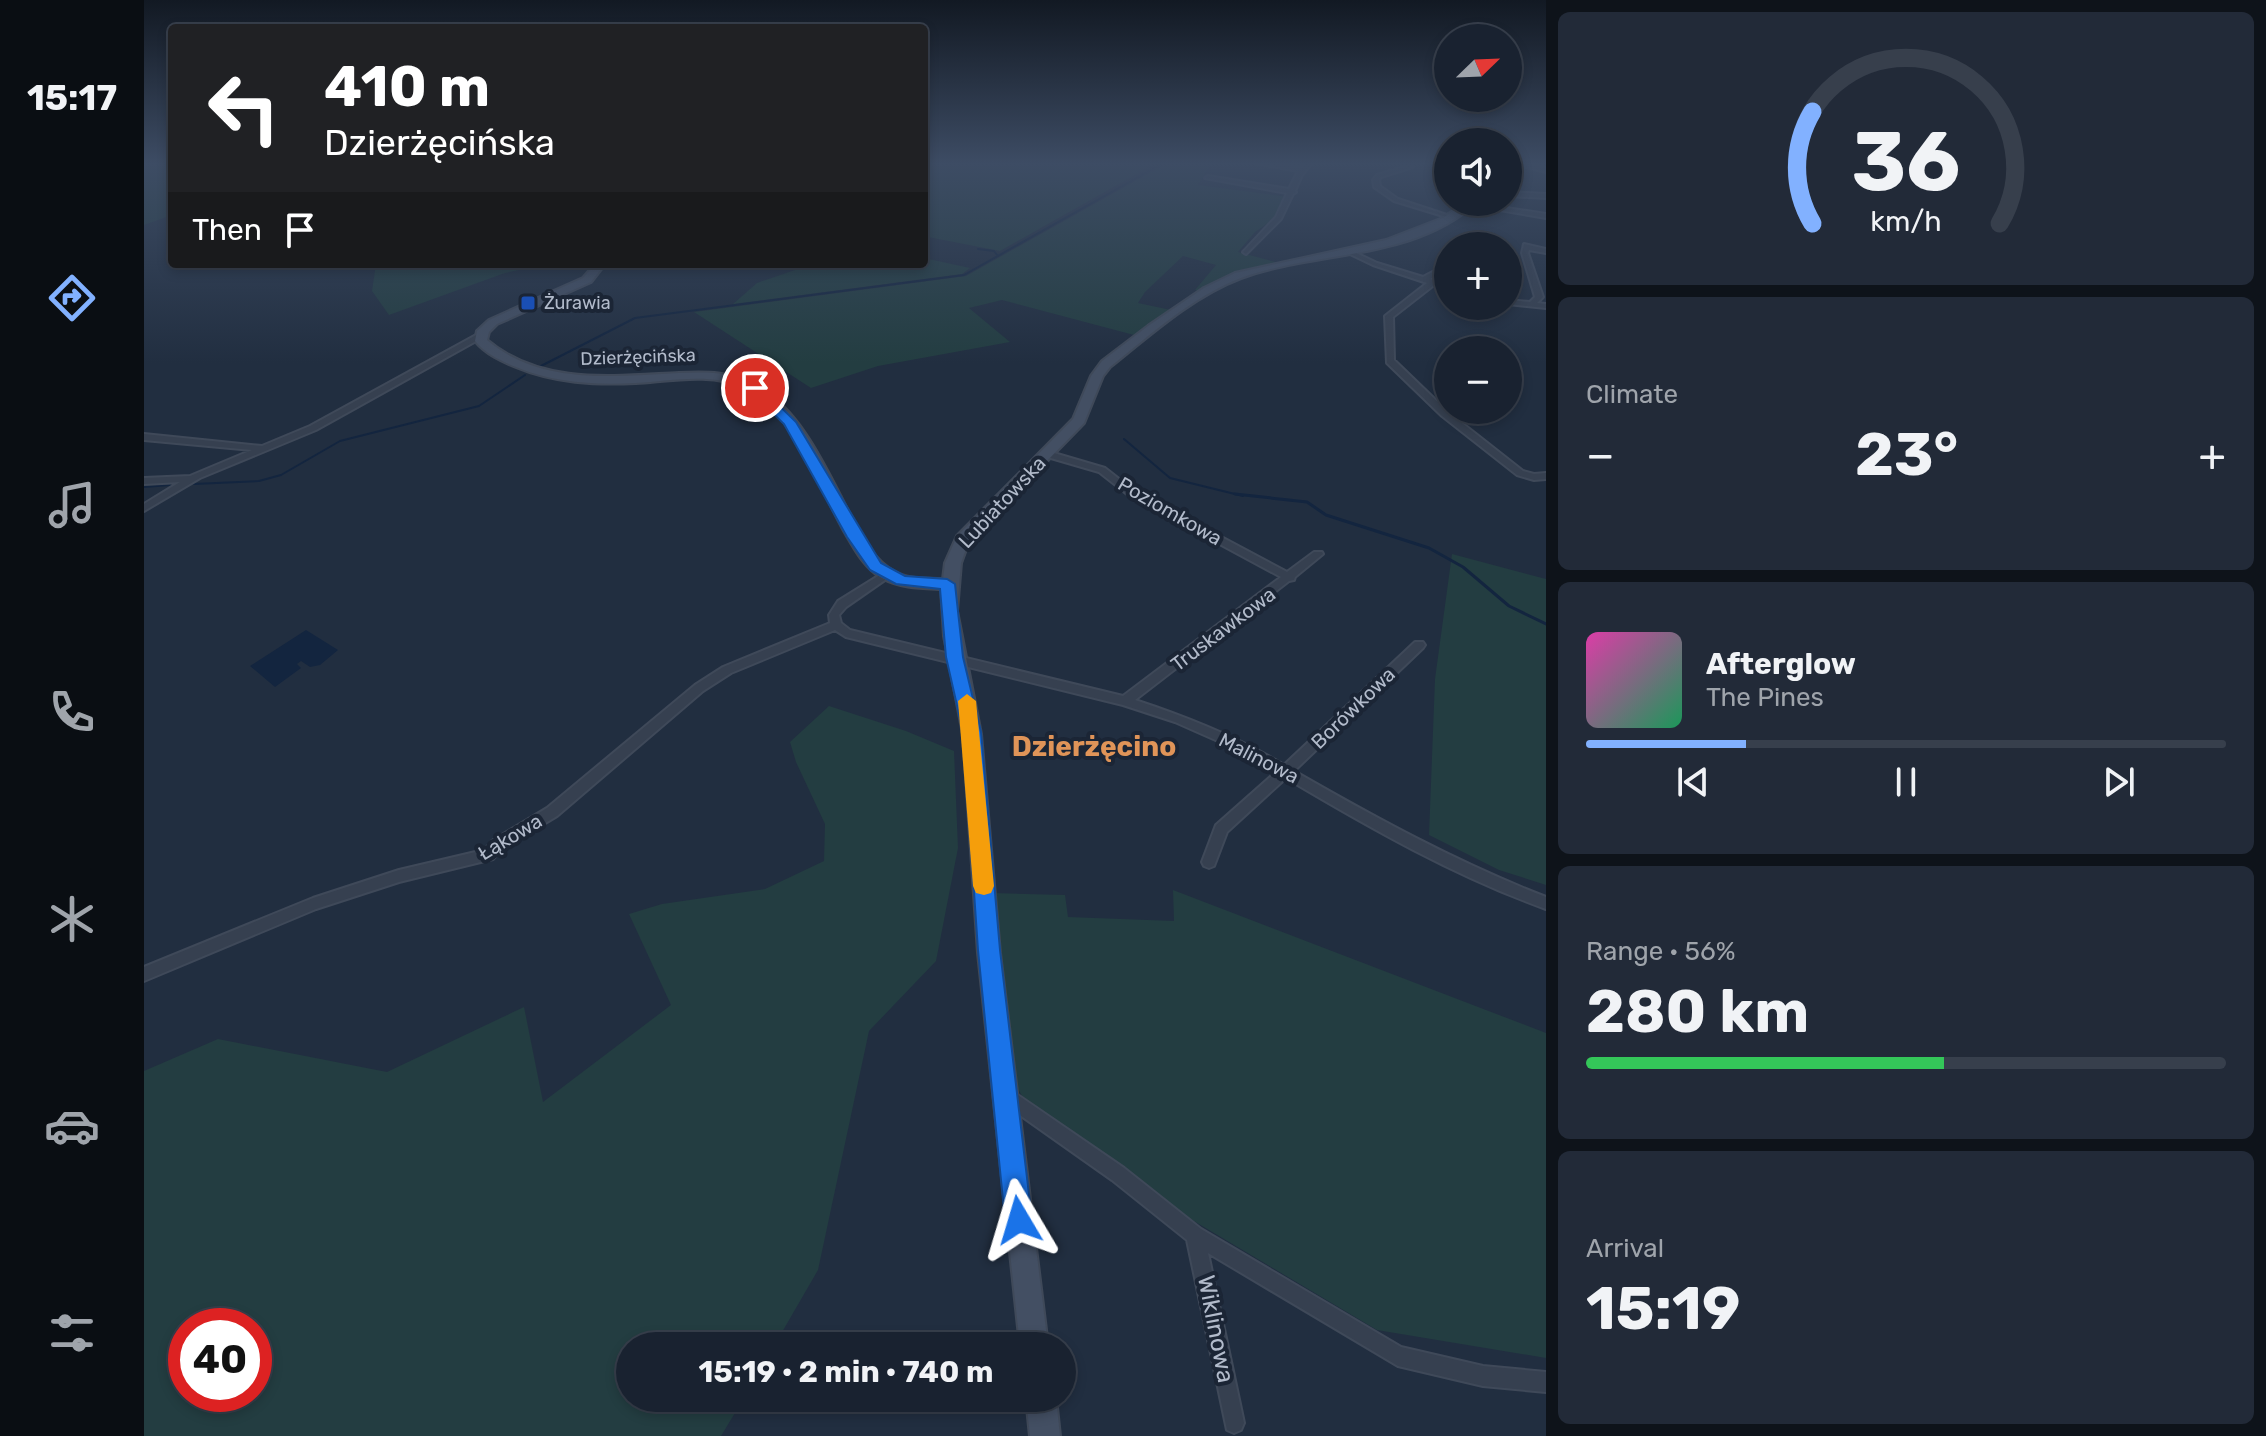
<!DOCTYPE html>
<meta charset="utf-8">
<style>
:root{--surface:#192230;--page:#222a38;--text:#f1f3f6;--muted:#9fa4ab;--line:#373f4c;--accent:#82b1ff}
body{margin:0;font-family:Rubik,sans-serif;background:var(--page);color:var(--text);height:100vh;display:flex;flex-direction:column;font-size:30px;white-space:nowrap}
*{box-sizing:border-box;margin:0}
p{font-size:26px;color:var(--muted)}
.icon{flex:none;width:44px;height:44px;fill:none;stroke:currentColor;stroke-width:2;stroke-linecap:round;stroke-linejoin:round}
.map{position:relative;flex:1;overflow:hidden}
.panel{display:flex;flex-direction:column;gap:12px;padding:12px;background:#0e131a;width:720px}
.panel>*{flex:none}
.banner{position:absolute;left:24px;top:24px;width:760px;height:244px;border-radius:8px;box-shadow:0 4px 12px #0003,0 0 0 2px var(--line);background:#202124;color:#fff;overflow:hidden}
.needle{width:52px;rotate:67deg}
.controls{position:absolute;left:1290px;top:24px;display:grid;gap:16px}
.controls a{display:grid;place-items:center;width:88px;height:88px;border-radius:50%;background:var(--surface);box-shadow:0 4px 12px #0003,0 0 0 2px var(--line);font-size:40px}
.speed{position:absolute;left:24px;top:1308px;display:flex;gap:16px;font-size:40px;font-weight:700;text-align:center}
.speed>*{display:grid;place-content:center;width:104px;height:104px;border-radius:50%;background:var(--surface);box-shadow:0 4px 12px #0003,0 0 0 2px var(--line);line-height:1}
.speed .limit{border:12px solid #d22;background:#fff;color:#111}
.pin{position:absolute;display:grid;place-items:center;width:68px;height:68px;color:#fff;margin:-34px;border:4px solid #fff;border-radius:50%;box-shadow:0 2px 8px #0007}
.me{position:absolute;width:88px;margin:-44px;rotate:353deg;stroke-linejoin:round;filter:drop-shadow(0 0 6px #0008)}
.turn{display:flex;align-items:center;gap:28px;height:168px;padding:0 24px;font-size:36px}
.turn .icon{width:104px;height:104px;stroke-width:2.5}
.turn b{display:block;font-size:56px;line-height:68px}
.then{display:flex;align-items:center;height:76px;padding:0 24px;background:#0003;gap:16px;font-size:30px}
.big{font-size:60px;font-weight:700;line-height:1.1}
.panel .card{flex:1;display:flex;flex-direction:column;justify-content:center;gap:12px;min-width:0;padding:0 28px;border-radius:12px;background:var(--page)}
.panel .dial{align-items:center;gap:0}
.dial svg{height:208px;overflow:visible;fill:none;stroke:var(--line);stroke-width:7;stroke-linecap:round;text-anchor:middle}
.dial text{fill:var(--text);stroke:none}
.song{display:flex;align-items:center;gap:24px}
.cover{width:96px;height:96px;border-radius:12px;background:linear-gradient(135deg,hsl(320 70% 55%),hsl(150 70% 35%))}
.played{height:8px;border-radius:4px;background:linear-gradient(90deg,var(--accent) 25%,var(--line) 25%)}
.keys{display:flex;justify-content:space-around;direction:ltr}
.heat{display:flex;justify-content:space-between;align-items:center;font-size:44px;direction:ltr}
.charge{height:12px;border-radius:6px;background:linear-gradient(90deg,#34c759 56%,var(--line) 0)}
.trip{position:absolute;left:472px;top:1332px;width:460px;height:80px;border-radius:40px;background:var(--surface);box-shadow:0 4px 12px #0003,0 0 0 2px var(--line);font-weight:700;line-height:80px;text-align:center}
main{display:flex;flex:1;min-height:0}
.menu{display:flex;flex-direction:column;width:144px;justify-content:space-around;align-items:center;background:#0a0e13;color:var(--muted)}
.menu .icon{width:56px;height:56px}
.menu .active{color:var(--accent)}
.menu b{font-size:36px;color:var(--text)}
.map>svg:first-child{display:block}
.green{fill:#233d41;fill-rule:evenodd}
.water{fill:#13253f}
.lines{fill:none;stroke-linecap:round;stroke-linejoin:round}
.stream-far1{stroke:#13253f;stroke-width:2}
.stream{stroke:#13253f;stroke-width:3}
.street-casing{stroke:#3f4959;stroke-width:4}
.secondary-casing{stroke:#3f4959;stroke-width:4}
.street{fill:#364050;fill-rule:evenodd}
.secondary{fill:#434f63;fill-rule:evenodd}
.route{fill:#1a73e8;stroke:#114b97;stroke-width:2}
.slow{fill:#f59e0b}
.transit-dot{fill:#1a4fb4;stroke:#1b2535;stroke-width:3}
.labels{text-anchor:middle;stroke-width:8;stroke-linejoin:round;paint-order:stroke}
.far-poi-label{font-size:18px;fill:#b2bbcb;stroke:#1b2535;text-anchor:start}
.far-street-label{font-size:18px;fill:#b2bbcb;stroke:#1b2535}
.street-label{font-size:20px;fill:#b2bbcb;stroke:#1b2535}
.near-street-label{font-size:24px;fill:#b2bbcb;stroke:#1b2535}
.district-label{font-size:28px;font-weight:bold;fill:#e09458;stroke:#1b2535}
</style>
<main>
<nav class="menu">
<b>15:17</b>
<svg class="icon active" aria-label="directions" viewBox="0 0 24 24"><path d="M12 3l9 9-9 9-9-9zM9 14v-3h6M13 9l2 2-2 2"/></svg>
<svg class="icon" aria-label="music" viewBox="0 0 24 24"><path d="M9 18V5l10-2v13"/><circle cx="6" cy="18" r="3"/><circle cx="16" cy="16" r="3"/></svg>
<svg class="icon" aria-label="phone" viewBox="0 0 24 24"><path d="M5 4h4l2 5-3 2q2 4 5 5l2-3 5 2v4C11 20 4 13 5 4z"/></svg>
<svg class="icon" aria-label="climate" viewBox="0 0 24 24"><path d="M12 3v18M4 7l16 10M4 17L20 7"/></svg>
<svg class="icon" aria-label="car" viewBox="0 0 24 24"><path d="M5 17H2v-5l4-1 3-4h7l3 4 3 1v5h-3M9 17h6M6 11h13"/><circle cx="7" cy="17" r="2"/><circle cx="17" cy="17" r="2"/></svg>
<svg class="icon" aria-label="filters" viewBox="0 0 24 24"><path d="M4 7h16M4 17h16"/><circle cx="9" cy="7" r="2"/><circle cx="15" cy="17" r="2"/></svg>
</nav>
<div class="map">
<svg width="1402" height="1436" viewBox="0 0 1402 1436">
<rect width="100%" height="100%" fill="#212e40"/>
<path class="green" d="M0 162H28V215L0 225Z
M780 162H1014L856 251 784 237 780 239Z
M1025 162H1068L1054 185 1144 197 1134 216 1111 232 1094 252 1135 263 1082 277 1058 292 1051 290 1072 265 1039 256 1001 292 994 303 1027 310 990 335 858 300 825 308 866 342 734 366 667 388 550 312 822 276Z
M780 258 826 268 818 274 589 304 613 283 654 269 650 264H780Z
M232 264H375L380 269 361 273 245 315 228 291Z
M1308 554 1402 579V885L1355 870 1285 835 1291 679Z
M685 706 762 731 810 751 814 848 792 961 725 1031 674 1270 630 1346H486V1398H600L577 1436H0V1071L74 1039 243 1072 380 1007 399 1102 527 1005 485 914 518 904 621 889 680 861 681 824 652 762 646 742ZM42 1326H110V1394H42Z
M1029 890 1402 1033V1358L1233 1330 1018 1202 878 1096 865 1072 848 893 921 895 924 917 1030 921Z"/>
<path class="water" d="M162 630 194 650 176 665 166 667 157 661 153 664 157 668 131 687 106 666Z"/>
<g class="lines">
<path class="stream-far1" d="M834 249 850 251 854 256
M395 367 491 318 820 275 1021 162
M980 439 1026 478 1099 496
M50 484 115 481 137 475 196 441 335 406 381 375
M0 487 26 485"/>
<path class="stream" d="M1091 494 1163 502 1182 515 1285 548 1319 567 1365 606 1402 624"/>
<defs>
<path id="street" d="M1106 162H1121L1157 168 1163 162H1169L1158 175 1151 191 1152 192 1149 194 1137 219 1102 254 1099 252 1100 251 1132 217 1143 193 1061 178 1064 176 1145 189 1154 171Z
M1381 163 1402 168V172L1379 166Z
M1264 166 1269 167 1237 177 1235 180 1236 186 1254 199 1309 217V219L1250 201 1230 187 1229 180 1233 175Z
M1364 192 1402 194V198L1364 196Z
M1324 202 1402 214V218L1326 205Z
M1321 236 1326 237 1324 246H1318Z
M1380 244 1402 249V253L1385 250 1384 253 1399 297 1393 303 1402 304V308L1364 304V300L1386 302 1391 297 1378 253Z
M1206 252H1210L1233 263 1279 277 1304 264V269L1286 279 1304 285V289L1290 285 1249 317 1250 360 1304 412 1379 471 1390 474 1402 473V479L1390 480 1373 475 1298 416 1243 363 1241 316 1283 283 1229 265 1206 254Z
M334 334 341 336 172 430 56 478 0 511V504L36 482 0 484V478L46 476 108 450 0 440V434L118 446 166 426Z
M903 451 961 468 989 490 1143 572 1170 552H1178L1179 554 1151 577 1150 580 1145 581 991 700C1043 717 1093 737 1140 765L1271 642H1279L1281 645 1279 648 1150 771C1232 818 1314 863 1402 897V909C1311 876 1226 828 1142 778L1083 832 1070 866 1065 868 1060 866 1058 862 1072 825 1132 772 1101 753 1031 722 979 705 702 637 691 630 587 673 559 691 413 816 358 849 349 859 255 882 172 909 0 981V967L169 898 255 870 340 850 348 841 403 808 551 685 579 667 686 623 685 615 694 601 739 573 743 572 748 575 702 607 695 615 697 623 706 630 979 696 1137 577 983 494 955 472 900 456V452Z
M862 1087 980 1168 1057 1229 1257 1347 1339 1366 1402 1372V1392L1339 1386 1254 1366 1064 1253 1100 1423 1097 1430 1090 1433 1083 1430 1043 1240 968 1180 856 1101 854 1095 856 1089Z"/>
<path id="secondary" d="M1377 162H1387L1364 179V172Z
M1322 202H1333C1269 261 1174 250 1097 278 1049 296 1006 335 966 367L959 376 940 423 825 541 817 563 813 611 837 734 856 953 904 1346H876L834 953 819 734 800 636 797 589C777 588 756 588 738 578 720 568 710 548 700 531 673 482 653 416 600 388 569 372 525 381 492 383 451 385 410 383 372 367 357 361 342 354 331 341L333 331 345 320 439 278 451 264H461L447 282 353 324 345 332 343 340C397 386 471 376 535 373 561 372 589 371 612 385 655 410 679 462 701 505 714 529 726 559 751 572 765 580 783 578 799 579L801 563 813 536 929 419 947 376 958 361 1004 326 1060 288 1091 273 1242 240 1299 218Z
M882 1398H912L916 1436H886Z"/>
</defs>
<use href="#street" class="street-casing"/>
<use href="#secondary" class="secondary-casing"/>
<use href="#street" class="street"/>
<use href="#secondary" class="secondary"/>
</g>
<linearGradient id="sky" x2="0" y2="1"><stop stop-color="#121923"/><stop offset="0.45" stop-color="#3d4c64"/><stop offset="1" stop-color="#3d4c64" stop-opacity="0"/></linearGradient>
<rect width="1402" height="363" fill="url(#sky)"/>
<path class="route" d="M606 386H615L652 422 737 563 761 576 803 579 811 584 819 657 837 732 856 950 888 1220 884 1229 875 1233 865 1229 861 1220 834 950 819 732 802 657 796 589 752 584 726 570 703 537 640 424 606 391Z"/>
<path class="slow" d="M823 694 832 701 850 886 847 893 840 895 832 893 829 886 814 701Z"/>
<rect class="transit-dot" x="376" y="295" width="16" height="16" rx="4"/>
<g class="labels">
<g class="far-poi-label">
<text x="400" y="309">Żurawia</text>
</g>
<g class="far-street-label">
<text transform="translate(494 357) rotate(-2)" y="6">Dzierżęcińska</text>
</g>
<g class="street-label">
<text transform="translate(858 502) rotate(-47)" y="7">Lubiatowska</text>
<text transform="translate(1026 511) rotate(30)" y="7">Poziomkowa</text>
<text transform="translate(1079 629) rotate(-37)" y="7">Truskawkowa</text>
<text transform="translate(1209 708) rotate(-44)" y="7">Borówkowa</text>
<text transform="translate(1115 758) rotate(27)" y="7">Malinowa</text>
<text transform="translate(366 837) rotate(-31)" y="7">Łąkowa</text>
</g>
<g class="near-street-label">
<text transform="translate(1072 1329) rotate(79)" y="8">Wiklinowa</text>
</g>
<g class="district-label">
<text x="950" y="756">Dzierżęcino</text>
</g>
</g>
</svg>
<div class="controls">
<a><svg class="needle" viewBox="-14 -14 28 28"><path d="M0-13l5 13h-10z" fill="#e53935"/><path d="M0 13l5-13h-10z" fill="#9fa4ab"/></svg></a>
<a><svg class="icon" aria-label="sound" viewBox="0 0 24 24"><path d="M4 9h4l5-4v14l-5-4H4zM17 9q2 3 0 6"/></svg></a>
<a>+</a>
<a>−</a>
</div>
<div class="speed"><div class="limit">40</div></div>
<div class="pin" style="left:611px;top:388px;background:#d93025"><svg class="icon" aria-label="arrive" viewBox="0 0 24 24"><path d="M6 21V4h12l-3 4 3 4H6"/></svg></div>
<svg class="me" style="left:875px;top:1220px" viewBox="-20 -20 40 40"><path d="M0-17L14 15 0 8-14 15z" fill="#1a73e8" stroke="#fff" stroke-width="4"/></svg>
<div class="trip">15:19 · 2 min · 740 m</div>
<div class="banner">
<div class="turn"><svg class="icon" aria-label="left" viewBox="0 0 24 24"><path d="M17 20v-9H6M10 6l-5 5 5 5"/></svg><div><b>410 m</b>Dzierżęcińska</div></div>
<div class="then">Then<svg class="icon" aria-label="arrive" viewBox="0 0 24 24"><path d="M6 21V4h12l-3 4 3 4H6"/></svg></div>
</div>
</div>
<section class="panel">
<div class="card dial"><svg viewBox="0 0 100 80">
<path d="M14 69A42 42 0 1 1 86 69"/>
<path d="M14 69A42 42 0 0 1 14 26" stroke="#82b1ff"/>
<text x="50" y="56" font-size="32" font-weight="700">36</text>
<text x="50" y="72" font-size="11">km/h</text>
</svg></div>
<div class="card"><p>Climate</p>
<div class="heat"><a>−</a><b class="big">23°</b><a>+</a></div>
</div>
<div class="card">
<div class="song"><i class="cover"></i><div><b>Afterglow</b><p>The Pines</p></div></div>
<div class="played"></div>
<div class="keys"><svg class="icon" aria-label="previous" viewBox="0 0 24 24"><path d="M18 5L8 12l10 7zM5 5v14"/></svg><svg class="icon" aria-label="pause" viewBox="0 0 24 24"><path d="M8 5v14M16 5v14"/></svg><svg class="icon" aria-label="next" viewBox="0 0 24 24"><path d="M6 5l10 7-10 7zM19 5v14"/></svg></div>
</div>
<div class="card"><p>Range · 56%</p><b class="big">280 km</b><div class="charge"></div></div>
<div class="card"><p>Arrival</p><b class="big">15:19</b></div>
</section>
</main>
